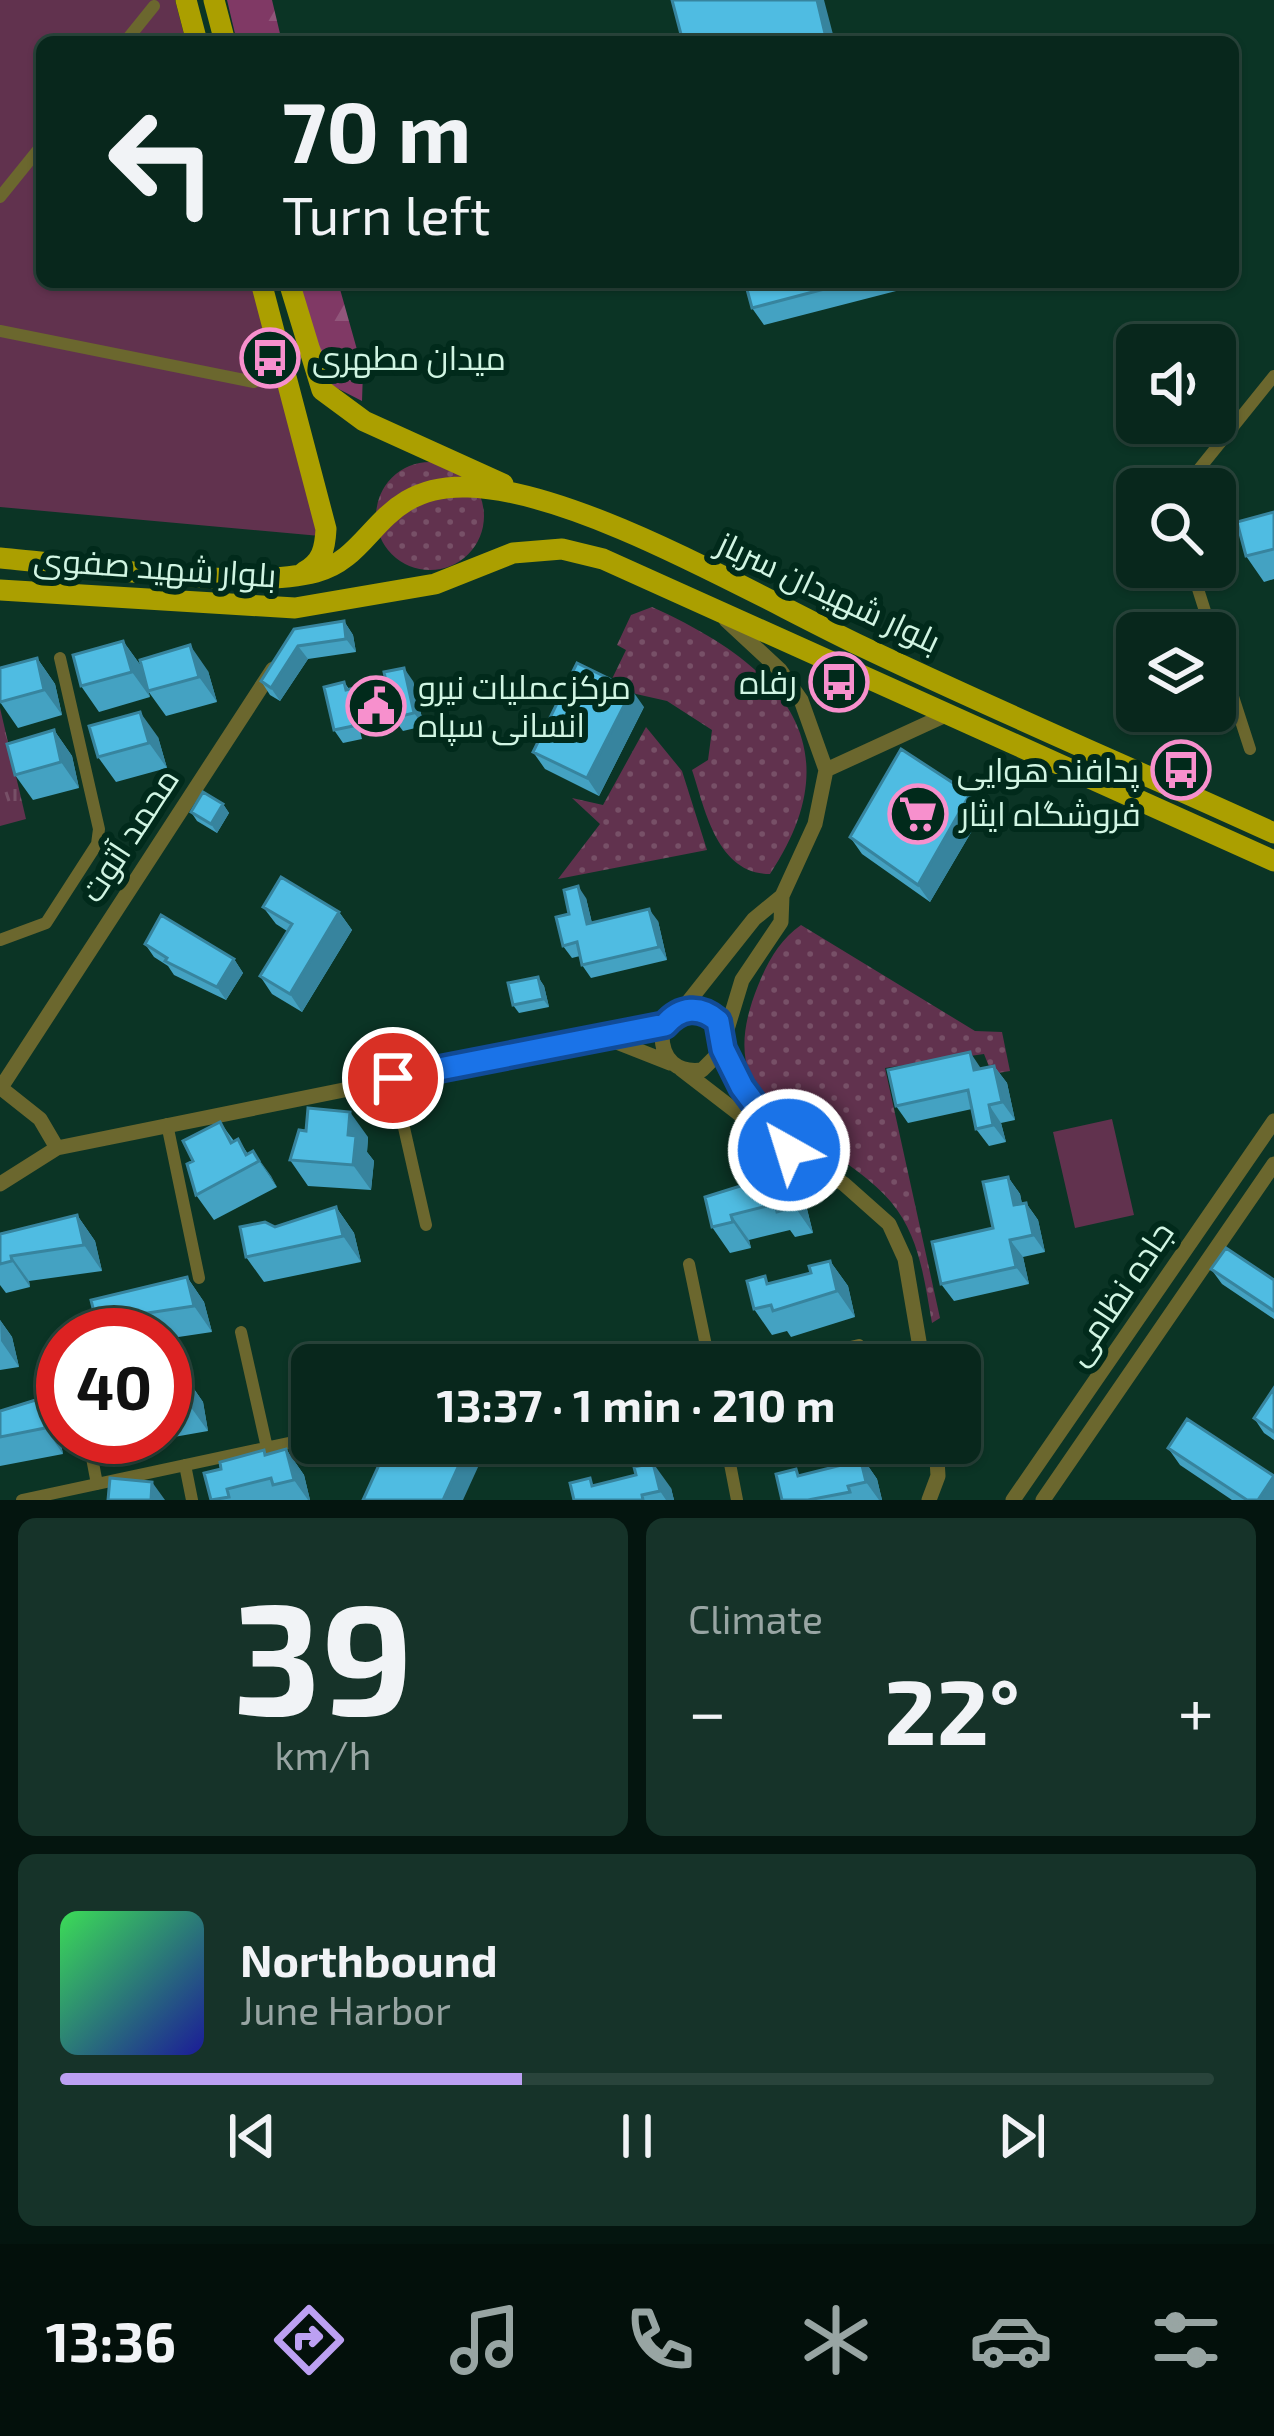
<!DOCTYPE html>
<meta charset="utf-8">
<style>
:root{--surface:#08271c;--page:#163329;--text:#f1f3f6;--muted:#98a5a3;--line:#29443b;--accent:#bca0f2}
body{margin:0;font-family:"Exo 2",Cairo,sans-serif;background:var(--page);color:var(--text);height:100vh;display:flex;flex-direction:column;font-size:45px;white-space:nowrap}
*{box-sizing:border-box;margin:0}
p{font-size:39px;color:var(--muted)}
.icon{flex:none;width:66px;height:66px;fill:none;stroke:currentColor;stroke-width:2;stroke-linecap:round;stroke-linejoin:round}
.map{position:relative;height:1500px;overflow:hidden}
.drawer{display:flex;flex-direction:column;gap:18px;padding:18px;background:#04150f;flex:1}
.drawer>*{flex:none}
.guide{position:absolute;left:36px;top:36px;width:1203px;height:252px;border-radius:18px;box-shadow:0 3px 9px #0004,0 0 0 3px var(--line);background:#08271c;color:var(--text);overflow:hidden}
.tools{position:absolute;left:1116px;top:324px;display:grid;gap:24px}
.tools a{display:grid;place-items:center;width:120px;height:120px;border-radius:18px;background:var(--surface);box-shadow:0 3px 9px #0004,0 0 0 3px var(--line);font-size:60px}
.speed{position:absolute;left:36px;top:1308px;display:flex;gap:24px;font-size:60px;font-weight:700;text-align:center}
.speed>*{display:grid;place-content:center;width:156px;height:156px;border-radius:50%;background:var(--surface);box-shadow:0 3px 9px #0004,0 0 0 3px var(--line);line-height:1}
.speed .limit{border:18px solid #d22;background:#fff;color:#111}
.pin{position:absolute;display:grid;place-items:center;width:102px;height:102px;color:#fff;margin:-51px;border:6px solid #fff;border-radius:50%;box-shadow:0 3px 12px #0007}
.me{position:absolute;width:132px;margin:-66px;rotate:321deg;stroke-linejoin:round;filter:drop-shadow(0 0 9px #0008)}
.turn{display:flex;align-items:center;gap:42px;height:252px;padding:0 48px;font-size:54px}
.turn .icon{width:156px;height:156px;stroke-width:2.5}
.turn b{display:block;font-size:84px;line-height:102px}
.big{font-size:90px;font-weight:700;line-height:1.1}
.drawer .tile{flex:1;display:flex;flex-direction:column;justify-content:center;gap:18px;min-width:0;padding:0 42px;border-radius:18px;background:var(--page)}
.drawer .dial{align-items:center;gap:0}
.dial b{font-size:156px;line-height:1}
.song{display:flex;align-items:center;gap:36px}
.cover{width:144px;height:144px;border-radius:18px;background:linear-gradient(135deg,hsl(130 70% 55%),hsl(240 70% 35%))}
.played{height:12px;border-radius:6px;background:linear-gradient(90deg,var(--accent) 40%,var(--line) 40%)}
.keys{display:flex;justify-content:space-around;direction:ltr}
.heat{display:flex;justify-content:space-between;align-items:center;font-size:66px;direction:ltr}
.drawer .tiles{flex:1;display:grid;gap:18px;grid-template-columns:1fr 1fr}
.tile:last-child{grid-column:span 2}
.trip{position:absolute;left:291px;top:1344px;width:690px;height:120px;border-radius:18px;background:var(--surface);box-shadow:0 3px 9px #0004,0 0 0 3px var(--line);font-weight:700;line-height:120px;text-align:center}
.tab-bar{display:flex;height:192px;justify-content:space-around;align-items:center;background:#03100b;color:var(--muted)}
.tab-bar .icon{width:84px;height:84px}
.tab-bar .selected{color:var(--accent)}
.tab-bar b{font-size:54px;color:var(--text)}
.map>svg:first-child{display:block}
.grass{fill:url(#grass-dots)}
.forest{fill:url(#forest-firs)}
.park{fill:url(#park-tufts)}
.garden{fill:#61324e}
.lines{fill:none;stroke-linecap:round;stroke-linejoin:round}
.minor{stroke:#6b672e;stroke-width:12}
.tertiary{stroke:#6b672e;stroke-width:15}
.primary{stroke:#ab9f00;stroke-width:21}
.wall{fill:#44a2c2}
.shaded-wall{fill:#37849e}
.building{fill:#4fbce2;stroke:#37849e;stroke-width:3}
.route-casing{stroke:#114b97;stroke-width:30}
.route{stroke:#1a73e8;stroke-width:21}
.labels{text-anchor:middle;stroke-width:12;stroke-linejoin:round;paint-order:stroke}
.poi-label{font-size:33px;fill:#d1f5e3;stroke:#012a1b;text-anchor:start}
.street-label{font-size:33px;fill:#d1f5e3;stroke:#012a1b}
</style>
<div class="map">
<svg width="1274" height="1500" viewBox="0 0 1274 1500">
<defs>
<pattern id="grass-dots" width="8" height="8" patternUnits="userSpaceOnUse" patternTransform="scale(3)"><rect width="8" height="8" fill="#61324e"/><path d="M2 2h.1M6 6h.1" fill="none" stroke="#775067" stroke-width="1.8" stroke-linecap="round"/></pattern>
<pattern id="forest-firs" width="22" height="20" patternUnits="userSpaceOnUse" patternTransform="scale(3)"><rect width="22" height="20" fill="#803965"/><path d="M5 1l3.5 6h-7zM16 11l3.5 6h-7z" fill="#91567b"/></pattern>
<pattern id="park-tufts" width="24" height="20" patternUnits="userSpaceOnUse" patternTransform="scale(3)"><rect width="24" height="20" fill="#61324e"/><path d="M3 7l-1-3M5 7V3M7 7l1-3M15 17l-1-3M17 17v-4M19 17l1-3" fill="none" stroke="#775067"/></pattern>
</defs>
<rect width="100%" height="100%" fill="#0b3425"/>
<path class="grass" d="M376 516a54 54 0 1 1 108 0a54 54 0 1 1-108 0Z
M652 607C772 661 859 740 770 874 717 874 705 809 692 770L708 760 712 730 667 701 636 694 611 681 626 650 617 645 631 615Z
M646 727 682 771 707 850 558 879 600 824 572 798 603 805Z
M801 925 975 1031 1002 1032 1010 1071 992 1074 984 1054 885 1068 940 1318 932 1323C924 1279 920 1237 891 1202 834 1134 713 1121 752 1002 762 973 775 943 801 925Z"/>
<path class="forest" d="M227 0H272L282 42H237Z
M297 282H338L363 371 362 401 327 383Z"/>
<path class="park" d="M0 708 26 819 0 826Z"/>
<path class="garden" d="M0 0H175L186 42H42V282H251L320 536 0 507Z
M1112 1119 1134 1215 1075 1228 1053 1132Z"/>
<g class="lines">
<path class="minor" d="M125 42 154 6
M0 197 42 145
M0 331 254 382
M1183 489 1274 376
M1191 567 1212 633
M1215 641 1250 749
M0 940 46 923 97 844 99 829 60 658
M393 1079 426 1225
M167 1124 199 1278
M689 1264 710 1365
M68 1332V1335
M241 1332 267 1448
M775 1365 859 1345
M306 1394 312 1419
M88 1437 97 1484
M726 1443 737 1500
M185 1465 192 1500
M22 1500 312 1438"/>
<path class="tertiary" d="M826 770 948 714
M681 1011 754 919 782 896 815 824 826 770 801 700 780 670 726 620
M725 1036 742 980 781 922 782 896
M609 1039 670 1063
M723 1049 702 1070C677 1073 662 1060 662 1035L681 1011 710 1014C724 1027 720 1033 723 1049 728 1078 758 1112 777 1134
M681 1069 768 1136 844 1184 889 1224 905 1259 923 1365
M1 1088 40 1119 57 1148
M0 1089 273 669
M0 1184 57 1148 665 1025
M929 1500 938 1476 936 1443
M1013 1500 1274 1121
M1043 1500 1274 1164"/>
<path class="primary" d="M186 0 197 42
M214 0 225 42
M261 282 326 529C325 549 322 562 304 572
M289 282 322 390 364 421 503 484
M0 558C81 565 243 591 316 572 375 557 377 484 468 487 578 490 758 597 861 646 997 711 1136 770 1274 833
M0 590 295 608 435 584 513 553 562 549 603 559 1274 861"/>
</g>
<path class="wall" d="M745 282H898L900 290 764 325 752 308Z
M1274 512V579L1264 582 1246 556Z
M344 621 353 635 356 652 308 659 280 701 270 695 261 681 294 629Z
M123 641 141 666 150 697 99 712 81 686Z
M37 658 55 684 62 715 18 728 0 702Z
M208 671 217 702 166 716 148 691Z
M413 681 424 726 403 731 397 723 360 731 362 739 343 743 334 730 344 682 349 689Z
M644 707 599 796 545 769 533 752Z
M54 730 72 756 79 788 33 800 15 775Z
M158 737 167 768 116 782 98 757Z
M970 794 983 812 930 902 862 854 850 837Z
M223 804 229 813 217 833 197 821 191 812Z
M586 898 592 923 658 921 667 960 591 978 582 965 580 956 572 958 563 946 569 914Z
M263 907 339 912 352 930 302 1012 272 994 260 976 287 931 276 924Z
M145 944 234 959 243 973 226 1000 174 975 168 966 154 957Z
M538 977 544 986 549 1007 519 1013 513 1005Z
M994 1066 1007 1083 1015 1120 1001 1123 1006 1142 989 1146 976 1129 972 1109 908 1123 896 1106 981 1068Z
M220 1122 234 1141 238 1139 248 1154 253 1151 277 1187 214 1220 196 1195 193 1161Z
M368 1137 367 1152 374 1161 371 1190 308 1186 290 1160Z
M769 1177 773 1183 806 1205 813 1233 795 1237 790 1230 749 1240 751 1248 730 1253 712 1227Z
M1008 1177 1020 1194 1022 1204 1026 1203 1038 1220 1045 1252 1023 1257 1029 1284 954 1301 941 1284 993 1228Z
M336 1207 354 1233 361 1262 264 1282 246 1257 275 1227Z
M77 1215 95 1241 102 1271 29 1281 30 1287 6 1293 0 1285V1234Z
M830 1261 848 1286 855 1317 791 1337 787 1331 772 1335 754 1309 770 1283 811 1273Z
M1211 1269 1274 1280V1319L1222 1284Z
M187 1277 204 1302 212 1332 165 1339V1335H102L98 1328Z
M0 1320 12 1337 19 1367 0 1370Z
M185 1376 203 1402 208 1431 111 1448 103 1437H165V1382Z
M1274 1388V1440L1264 1433 1254 1418Z
M0 1411 57 1425 63 1454 0 1466Z
M596 1443H620L600 1448Z
M1168 1448 1274 1500H1232L1180 1465Z
M286 1449 304 1475 310 1500H211L221 1469 264 1450 267 1454Z
M859 1453 877 1479 882 1500H782L801 1476 842 1465Z
M595 1485 671 1488 674 1500H574Z"/>
<path class="shaded-wall" d="M817 0H824L835 42H827Z
M344 621 353 635 356 652 346 639Z
M123 641 141 666 150 697 132 672Z
M190 645 208 671 217 702 199 677Z
M298 646 308 659 280 701 271 688Z
M37 658 55 684 62 715 44 690Z
M404 668 413 681 424 726 414 713Z
M632 690 644 707 599 796 587 778Z
M140 712 158 737 167 768 149 743Z
M54 730 72 756 79 788 61 762Z
M970 794 983 812 930 902 918 885Z
M223 804 229 813 217 833 211 824Z
M578 886 586 898 595 936 587 924Z
M649 909 658 921 667 960 659 947Z
M339 912 352 930 302 1012 290 994Z
M234 959 243 973 226 1000 217 987Z
M538 977 544 986 549 1007 543 999Z
M970 1052 982 1070H974Z
M994 1066 1007 1083 1015 1120 1002 1102Z
M989 1105 1001 1123 1006 1142 993 1125Z
M350 1112 368 1137 367 1152 374 1161 371 1190 353 1165 348 1135Z
M253 1151 271 1176 277 1187 259 1161Z
M1008 1177 1020 1194 1026 1223 1014 1205Z
M788 1179 806 1205 813 1233 795 1207Z
M1026 1203 1038 1220 1045 1252 1033 1235Z
M336 1207 354 1233 361 1262 343 1236Z
M77 1215 95 1241 102 1271 84 1245Z
M731 1215 749 1240 751 1248 733 1222Z
M1010 1240 1023 1257 1029 1284 1016 1267Z
M11 1256 29 1281 30 1287 12 1261Z
M830 1261 848 1286 855 1317 837 1291Z
M187 1277 204 1302 212 1332 194 1306Z
M0 1320 12 1337 19 1367 1 1341Z
M185 1376 203 1402 208 1431 190 1406Z
M39 1399 57 1425 63 1454 45 1428Z
M469 1443H489L463 1500H443Z
M286 1449 304 1475 310 1500H308L294 1480Z
M859 1453 877 1479 882 1500H879L866 1482Z
M653 1463 671 1488 674 1500H666L660 1491Z
M1274 1476V1500H1258Z
M152 1482 165 1500H151Z"/>
<path class="building" d="M672 0H817L827 42H683Z
M745 282H851L752 308Z
M1274 512V549L1246 556 1237 522Z
M344 621 346 639 298 646 271 688 261 681 294 629Z
M123 641 132 672 81 686 73 655Z
M190 645 199 677 148 691 140 660Z
M37 658 44 690 0 702V668Z
M577 663 632 690 587 778 533 752Z
M404 668 414 713 393 718 391 709 351 718 353 726 334 730 324 687 344 682 346 690 386 681 384 672Z
M140 712 149 743 98 757 89 726Z
M54 730 61 762 15 775 7 744Z
M901 749 970 794 918 885 850 837Z
M203 792 223 804 211 824 191 812Z
M281 877 339 912 290 994 260 976 292 924 263 907Z
M578 886 587 924 649 909 659 947 582 965 577 942 563 946 556 917 569 914 564 890Z
M161 915 234 959 217 987 165 961 167 958 145 944Z
M538 977 543 999 513 1005 508 983Z
M970 1052 974 1070 994 1066 1002 1102 989 1105 993 1125 976 1129 968 1090 896 1106 888 1070Z
M308 1108 350 1112 348 1135 356 1136 353 1165 290 1160 299 1130 306 1131Z
M220 1122 231 1143 238 1139 246 1155 253 1151 259 1161 196 1195 187 1164 193 1161 183 1141Z
M769 1177 771 1183 788 1179 795 1207 777 1212 775 1204 731 1215 733 1222 712 1227 705 1197Z
M1008 1177 1014 1205 1026 1203 1033 1235 1010 1240 1016 1267 941 1284 932 1242 993 1228 983 1182Z
M336 1207 343 1236 246 1257 240 1227 265 1222 275 1227Z
M77 1215 84 1245 11 1256 12 1261 0 1264V1234Z
M1226 1248 1274 1280V1311L1211 1269Z
M830 1261 837 1291 773 1311 771 1305 754 1309 747 1281 765 1276 767 1284 811 1273 809 1266Z
M187 1277 194 1306 121 1317 122 1323 98 1328 91 1300Z
M185 1376 190 1406 165 1410V1382Z
M1274 1388V1432L1254 1418Z
M39 1399 45 1428 0 1437V1411Z
M1187 1419 1274 1476 1258 1500H1247L1168 1448Z
M389 1443H469L443 1500H363Z
M286 1449 294 1480 273 1485 271 1478 227 1489 229 1497 211 1500 204 1473 221 1469 220 1462 264 1450 265 1455Z
M859 1453 866 1482 848 1486 850 1492 808 1500H782L776 1474 796 1469 798 1476 842 1465 840 1458Z
M653 1463 660 1491 642 1495 643 1500H574L570 1483 590 1478 592 1486 636 1475 634 1467Z
M110 1478 152 1482 151 1500H108Z"/>
<g class="lines">
<defs>
<path id="route" d="M393 1078 665 1025C680 1007 700 1005 718 1021L723 1049 742 1087 789 1150"/>
</defs>
<use href="#route" class="route-casing"/>
<use href="#route" class="route"/>
</g>
<defs>
<symbol id="bus-ring" viewBox="-11 -11 22 22"><circle r="9.5" fill="#012a1b" stroke="#f790cd" stroke-width="1.5"/><path d="M-5-6H5V4H4V6H2V4H-2V6H-4V4H-5ZM-3.5-4V0h7V-4ZM-3.5 1.2v1.5H-2V1.2ZM2 1.2v1.5H3.5V1.2Z" fill="#f790cd"/></symbol>
<symbol id="civic-ring" viewBox="-11 -11 22 22"><circle r="9.5" fill="#012a1b" stroke="#f790cd" stroke-width="1.5"/><path d="M-.6-6.5H3V-4.5H.6V-3L4-1V1h2V6H-6V1h2V-1L-.6-3ZM-1.2 2.5V6h2.4V2.5Z" fill="#f790cd"/></symbol>
<symbol id="supermarket-ring" viewBox="-11 -11 22 22"><circle r="9.5" fill="#012a1b" stroke="#f790cd" stroke-width="1.5"/><path d="M-6-5.5h2.5l.6 2H6L4.5 2H-2.5L-4.4-4H-6ZM-1.5 3.2a1.3 1.3 0 1 0 .1 0ZM3 3.2a1.3 1.3 0 1 0 .1 0Z" fill="#f790cd"/></symbol>
</defs>
<g fill-rule="evenodd">
<use href="#bus-ring" x="237" y="325" width="66" height="66"/>
<use href="#bus-ring" x="806" y="649" width="66" height="66"/>
<use href="#civic-ring" x="343" y="673" width="66" height="66"/>
<use href="#bus-ring" x="1148" y="737" width="66" height="66"/>
<use href="#supermarket-ring" x="885" y="781" width="66" height="66"/>
</g>
<g class="labels">
<g class="poi-label">
<text x="312" y="370">میدان مطهری</text>
<text x="797" y="694" text-anchor="end">رفاه</text>
<text x="418" y="699">مرکزعملیات نیرو<tspan x="418" dy="38">انسانی سپاه</tspan></text>
<text x="1139" y="782" text-anchor="end">پدافند هوایی</text>
<text x="960" y="826">فروشگاه ایثار</text>
</g>
<g class="street-label">
<text transform="translate(155 567) rotate(4)" y="12">بلوار شهید صفوی</text>
<text transform="translate(829 592) rotate(25)" y="12">بلوار شهیدان سرباز</text>
<text transform="translate(129 835) rotate(-57)" y="12">محمد آتوت</text>
<text transform="translate(1119 1293) rotate(-56)" y="12">جاده نظامی</text>
</g>
</g>
</svg>
<div class="tools">
<a><svg class="icon" aria-label="sound" viewBox="0 0 24 24"><path d="M4 9h4l5-4v14l-5-4H4zM17 9q2 3 0 6"/></svg></a>
<a><svg class="icon" aria-label="search" viewBox="0 0 24 24"><circle cx="10" cy="10" r="6"/><path d="M15 15l6 6"/></svg></a>
<a><svg class="icon" aria-label="layers" viewBox="0 0 24 24"><path d="M12 4l9 5-9 5-9-5zM3 14l9 5 9-5"/></svg></a>
</div>
<div class="speed"><div class="limit">40</div></div>
<div class="pin" style="left:393px;top:1078px;background:#d93025"><svg class="icon" aria-label="arrive" viewBox="0 0 24 24"><path d="M6 21V4h12l-3 4 3 4H6"/></svg></div>
<svg class="me" style="left:789px;top:1150px" viewBox="-20 -20 40 40"><circle r="17" fill="#1a73e8" stroke="#fff" stroke-width="3"/><path d="M0-11L8 9 0 5-8 9z" fill="#fff"/></svg>
<div class="trip">13:37 · 1 min · 210 m</div>
<div class="guide">
<div class="turn"><svg class="icon" aria-label="left" viewBox="0 0 24 24"><path d="M17 20v-9H6M10 6l-5 5 5 5"/></svg><div><b>70 m</b>Turn left</div></div>
</div>
</div>
<section class="drawer">
<div class="tiles">
<div class="tile dial"><b>39</b><p>km/h</p></div>
<div class="tile"><p>Climate</p>
<div class="heat"><a>−</a><b class="big">22°</b><a>+</a></div>
</div>
<div class="tile">
<div class="song"><i class="cover"></i><div><b>Northbound</b><p>June Harbor</p></div></div>
<div class="played"></div>
<div class="keys"><svg class="icon" aria-label="previous" viewBox="0 0 24 24"><path d="M18 5L8 12l10 7zM5 5v14"/></svg><svg class="icon" aria-label="pause" viewBox="0 0 24 24"><path d="M8 5v14M16 5v14"/></svg><svg class="icon" aria-label="next" viewBox="0 0 24 24"><path d="M6 5l10 7-10 7zM19 5v14"/></svg></div>
</div>
</div>
</section>
<nav class="tab-bar">
<b>13:36</b>
<svg class="icon selected" aria-label="directions" viewBox="0 0 24 24"><path d="M12 3l9 9-9 9-9-9zM9 14v-3h6M13 9l2 2-2 2"/></svg>
<svg class="icon" aria-label="music" viewBox="0 0 24 24"><path d="M9 18V5l10-2v13"/><circle cx="6" cy="18" r="3"/><circle cx="16" cy="16" r="3"/></svg>
<svg class="icon" aria-label="phone" viewBox="0 0 24 24"><path d="M5 4h4l2 5-3 2q2 4 5 5l2-3 5 2v4C11 20 4 13 5 4z"/></svg>
<svg class="icon" aria-label="climate" viewBox="0 0 24 24"><path d="M12 3v18M4 7l16 10M4 17L20 7"/></svg>
<svg class="icon" aria-label="car" viewBox="0 0 24 24"><path d="M5 17H2v-5l4-1 3-4h7l3 4 3 1v5h-3M9 17h6M6 11h13"/><circle cx="7" cy="17" r="2"/><circle cx="17" cy="17" r="2"/></svg>
<svg class="icon" aria-label="filters" viewBox="0 0 24 24"><path d="M4 7h16M4 17h16"/><circle cx="9" cy="7" r="2"/><circle cx="15" cy="17" r="2"/></svg>
</nav>
